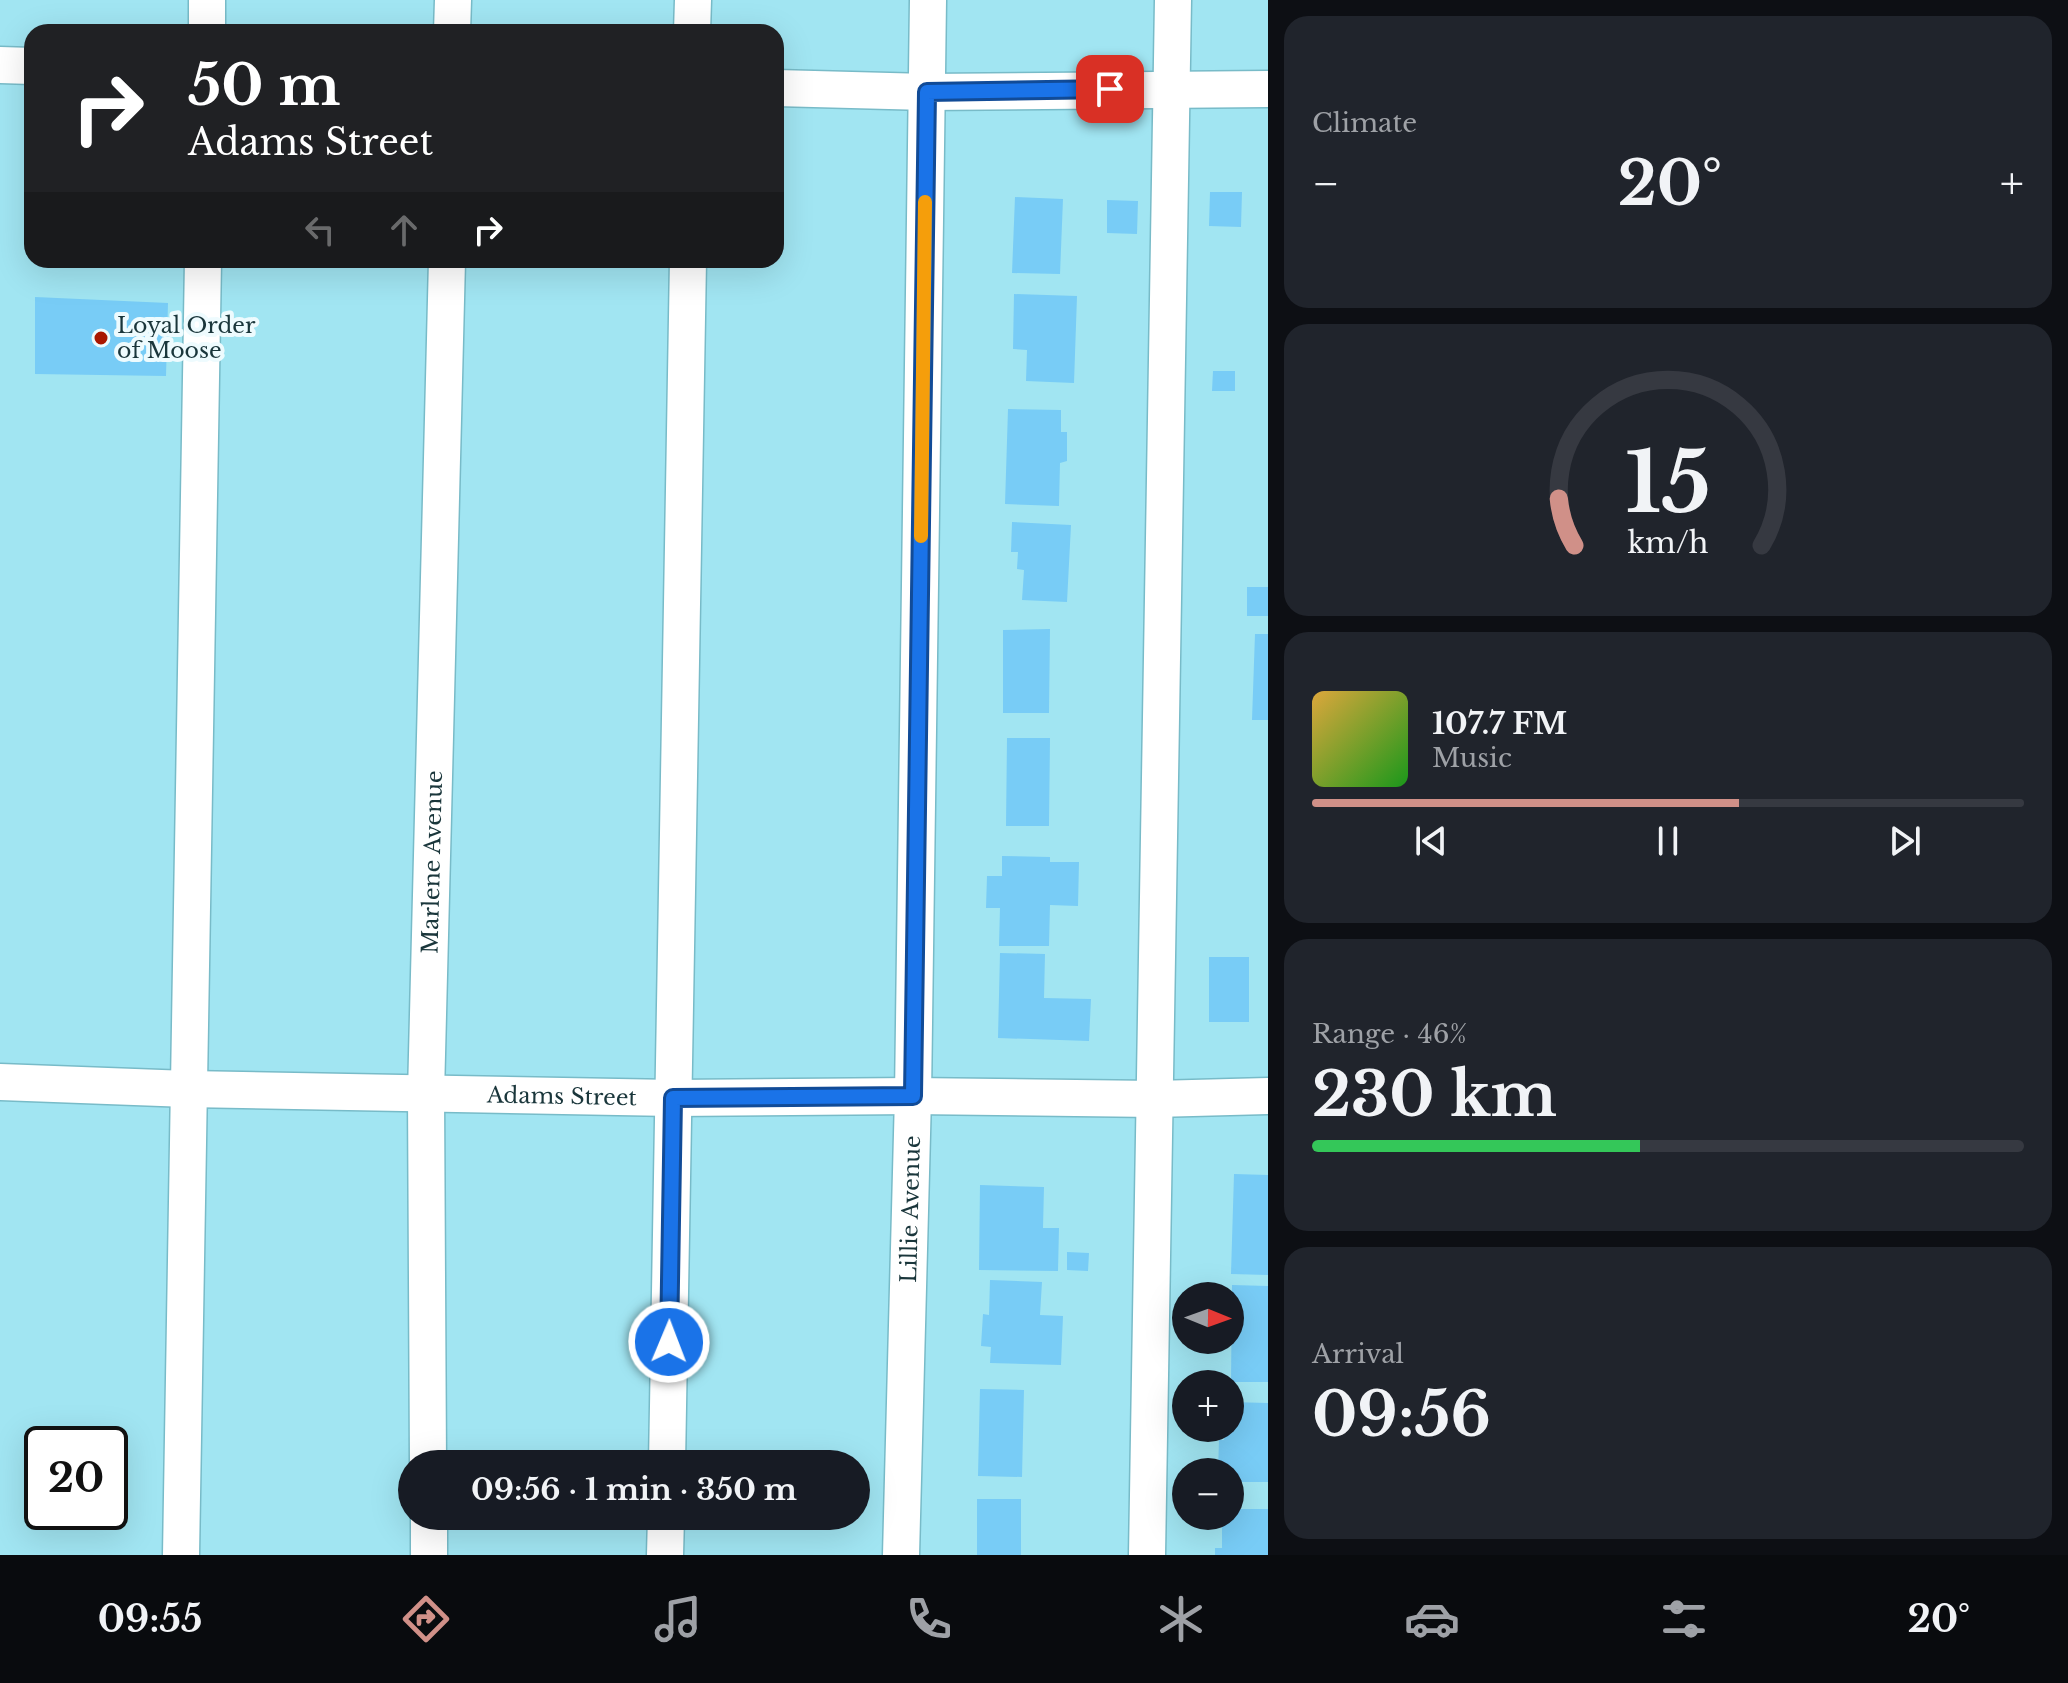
<!DOCTYPE html>
<meta charset="utf-8">
<style>
:root{--surface:#171b24;--page:#20242c;--text:#f1f3f6;--muted:#9ea1a6;--line:#363941;--accent:#d09088}
body{margin:0;font-family:"Libre Baskerville",serif;background:var(--page);color:var(--text);height:100vh;display:flex;flex-direction:column;font-size:30px;white-space:nowrap}
*{box-sizing:border-box;margin:0}
p{font-size:26px;color:var(--muted)}
.icon{flex:none;width:44px;height:44px;fill:none;stroke:currentColor;stroke-width:2;stroke-linecap:round;stroke-linejoin:round}
.map{position:relative;flex:1;overflow:hidden}
.details{display:flex;flex-direction:column;gap:16px;padding:16px;background:#0d0f14;width:800px}
.details>*{flex:none}
.top-card{position:absolute;left:24px;top:24px;width:760px;height:244px;border-radius:24px;box-shadow:0 8px 32px #0002;background:#202124;color:#fff;overflow:hidden}
.needle{width:52px;rotate:91deg}
.fabs{position:absolute;left:1172px;top:1282px;display:grid;gap:16px}
.fabs a{display:grid;place-items:center;width:72px;height:72px;border-radius:50%;background:var(--surface);box-shadow:0 8px 32px #0002;font-size:40px}
.speed{position:absolute;left:24px;top:1426px;display:flex;gap:16px;font-size:40px;font-weight:700;text-align:center}
.speed>*{display:grid;place-content:center;width:104px;height:104px;border-radius:50%;background:var(--surface);box-shadow:0 8px 32px #0002;line-height:1}
.speed .limit{border:4px solid #111;border-radius:12px;background:#fff;color:#111}
.pin{position:absolute;display:grid;place-items:center;width:68px;height:68px;color:#fff;margin:-34px;border-radius:16px;box-shadow:0 4px 12px #0006}
.me{position:absolute;width:88px;margin:-44px;rotate:1deg;stroke-linejoin:round;filter:drop-shadow(0 0 6px #0008)}
.turn{display:flex;align-items:center;gap:28px;height:168px;padding:0 32px;font-size:36px}
.turn .icon{width:104px;height:104px;stroke-width:2.5}
.turn b{display:block;font-size:56px;line-height:68px}
.lanes{display:flex;align-items:center;height:76px;padding:0 32px;background:#0003;justify-content:center;gap:40px;direction:ltr}
.lanes .off{opacity:.35}
.big{font-size:60px;font-weight:700;line-height:1.1}
.details .widget{flex:1;display:flex;flex-direction:column;justify-content:center;gap:12px;min-width:0;padding:0 28px;border-radius:24px;background:var(--page)}
.details .dial{align-items:center;gap:0}
.dial svg{height:208px;overflow:visible;fill:none;stroke:var(--line);stroke-width:7;stroke-linecap:round;text-anchor:middle}
.dial text{fill:var(--text);stroke:none}
.song{display:flex;align-items:center;gap:24px}
.cover{width:96px;height:96px;border-radius:12px;background:linear-gradient(135deg,hsl(40 70% 55%),hsl(120 70% 35%))}
.played{height:8px;border-radius:4px;background:linear-gradient(90deg,var(--accent) 60%,var(--line) 60%)}
.keys{display:flex;justify-content:space-around;direction:ltr}
.heat{display:flex;justify-content:space-between;align-items:center;font-size:44px;direction:ltr}
.charge{height:12px;border-radius:6px;background:linear-gradient(90deg,#34c759 46%,var(--line) 0)}
.trip{position:absolute;left:398px;top:1450px;width:472px;height:80px;border-radius:40px;background:var(--surface);box-shadow:0 8px 32px #0002;font-weight:700;line-height:80px;text-align:center}
.tab-bar{display:flex;height:128px;justify-content:space-around;align-items:center;background:#090b0e;color:var(--muted)}
.tab-bar .icon{width:56px;height:56px}
.tab-bar .active{color:var(--accent)}
.tab-bar b{font-size:36px;color:var(--text)}
main{display:flex;flex:1;min-height:0}
.map>svg:first-child{display:block}
.building{fill:#78ccf6}
.lines{fill:none;stroke-linecap:round;stroke-linejoin:round}
.minor-casing{stroke:#78bbc8;stroke-width:39}
.minor{stroke:#fff;stroke-width:36}
.route-casing{stroke:#114b97;stroke-width:20}
.route{stroke:#1a73e8;stroke-width:14}
.slow{stroke:#f59e0b;stroke-width:14}
.poi-dot{fill:#a81701;stroke:#eefbfe;stroke-width:3}
.labels{text-anchor:middle;stroke-width:8;stroke-linejoin:round;paint-order:stroke}
.poi-label{font-size:22px;fill:#1a363b;stroke:#eefbfe;text-anchor:start}
.street-label{font-size:22px;fill:#1a363b;stroke:#eefbfe}
</style>
<main>
<div class="map">
<svg width="1268" height="1555" viewBox="0 0 1268 1555">
<rect width="100%" height="100%" fill="#a1e5f2"/>
<path class="building" d="M1210 192H1242L1241 227 1209 226Z
M1015 197 1063 199 1060 274 1012 273Z
M1107 200 1138 201 1137 234 1107 233Z
M1014 294 1077 296 1074 383 1026 381 1027 350 1013 349Z
M35 297 168 303 166 376 35 374Z
M1213 371H1235V391H1212Z
M1008 409 1061 410V432H1067V461L1060 463 1059 506 1005 504Z
M1012 522 1071 525 1067 602 1022 600 1024 570 1017 569 1018 552H1011Z
M1247 587H1268V616H1247Z
M1050 629 1049 713H1003V630Z
M1255 634H1268V720H1252Z
M1007 738H1050L1049 826H1006Z
M1002 856 1050 857V862H1079L1078 906 1050 905 1049 946H999L1000 908H986L987 876H1002Z
M1000 953 1045 954 1044 998 1091 999 1089 1041 998 1038Z
M1209 957H1249V1022H1209Z
M1234 1174 1268 1175V1275L1231 1274Z
M980 1185 1044 1187 1043 1228H1059L1058 1271 979 1270Z
M1067 1252 1089 1253 1088 1271 1067 1270Z
M990 1280 1042 1282 1040 1315 1063 1316 1061 1365 990 1363 991 1347 981 1346 983 1314 989 1315Z
M1232 1285 1268 1286V1382H1231Z
M980 1389 1024 1390 1022 1477 978 1476Z
M1230 1402 1268 1403V1482H1230V1472H1218L1219 1440H1224L1225 1428H1230Z
M977 1499H1021V1555H977Z
M1230 1509H1268V1555H1215V1548H1222V1516H1230Z"/>
<g class="lines">
<defs>
<g id="minor">
<path d="M207 32V0"/>
<path d="M452 32 453 0"/>
<path d="M692 32 693 0"/>
<path d="M0 65 32 66"/>
<path d="M776 88 927 92 1268 89"/>
<path id="s1" d="M0 1082 188 1089 673 1098 913 1096 1155 1099 1268 1096"/>
<path id="s2" d="M428 1464 426 1094 447 260"/>
<path d="M667 1464 688 260"/>
<path d="M429 1516V1555"/>
<path d="M181 1555 203 260"/>
<path d="M665 1555 666 1516"/>
<path id="s3" d="M901 1555 913 1096 928 0"/>
<path d="M1147 1555 1173 0"/>
</g>
</defs>
<use href="#minor" class="minor-casing"/>
<use href="#minor" class="minor"/>
</g>
<g class="lines">
<defs>
<path id="route" d="M669 1342 673 1098 913 1096 927 92 1110 89"/>
</defs>
<use href="#route" class="route-casing"/>
<use href="#route" class="route"/>
<path class="slow" d="M921 536 925 202"/>
</g>
<circle class="poi-dot" cx="101" cy="338" r="8"/>
<g class="labels">
<g class="poi-label">
<text x="117" y="333">Loyal Order<tspan x="117" dy="25">of Moose</tspan></text>
</g>
<g class="street-label">
<text dy="8" stroke="none"><textPath href="#s2" startOffset="602">Marlene Avenue</textPath></text>
<text dy="8" stroke="none"><textPath href="#s1" startOffset="562">Adams Street</textPath></text>
<text dy="8" stroke="none"><textPath href="#s3" startOffset="346">Lillie Avenue</textPath></text>
</g>
</g>
</svg>
<div class="fabs">
<a><svg class="needle" viewBox="-14 -14 28 28"><path d="M0-13l5 13h-10z" fill="#e53935"/><path d="M0 13l5-13h-10z" fill="#9ea1a6"/></svg></a>
<a>+</a>
<a>−</a>
</div>
<div class="speed"><div class="limit">20</div></div>
<div class="pin" style="left:1110px;top:89px;background:#d93025"><svg class="icon" aria-label="arrive" viewBox="0 0 24 24"><path d="M6 21V4h12l-3 4 3 4H6"/></svg></div>
<svg class="me" style="left:669px;top:1342px" viewBox="-20 -20 40 40"><circle r="17" fill="#1a73e8" stroke="#fff" stroke-width="3"/><path d="M0-11L8 9 0 5-8 9z" fill="#fff"/></svg>
<div class="trip">09:56 · 1 min · 350 m</div>
<div class="top-card">
<div class="turn"><svg class="icon" aria-label="right" viewBox="0 0 24 24"><path d="M7 20v-9h11M14 6l5 5-5 5"/></svg><div><b>50 m</b>Adams Street</div></div>
<div class="lanes"><svg class="icon off" aria-label="left" viewBox="0 0 24 24"><path d="M17 20v-9H6M10 6l-5 5 5 5"/></svg><svg class="icon off" aria-label="ahead" viewBox="0 0 24 24"><path d="M12 20V5M6 11l6-6 6 6"/></svg><svg class="icon" aria-label="right" viewBox="0 0 24 24"><path d="M7 20v-9h11M14 6l5 5-5 5"/></svg></div>
</div>
</div>
<section class="details">
<div class="widget"><p>Climate</p>
<div class="heat"><a>−</a><b class="big">20°</b><a>+</a></div>
</div>
<div class="widget dial"><svg viewBox="0 0 100 80">
<path d="M14 69A42 42 0 1 1 86 69"/>
<path d="M14 69A42 42 0 0 1 8 51" stroke="#d09088"/>
<text x="50" y="56" font-size="32" font-weight="700">15</text>
<text x="50" y="72" font-size="11">km/h</text>
</svg></div>
<div class="widget">
<div class="song"><i class="cover"></i><div><b>107.7 FM</b><p>Music</p></div></div>
<div class="played"></div>
<div class="keys"><svg class="icon" aria-label="previous" viewBox="0 0 24 24"><path d="M18 5L8 12l10 7zM5 5v14"/></svg><svg class="icon" aria-label="pause" viewBox="0 0 24 24"><path d="M8 5v14M16 5v14"/></svg><svg class="icon" aria-label="next" viewBox="0 0 24 24"><path d="M6 5l10 7-10 7zM19 5v14"/></svg></div>
</div>
<div class="widget"><p>Range · 46%</p><b class="big">230 km</b><div class="charge"></div></div>
<div class="widget"><p>Arrival</p><b class="big">09:56</b></div>
</section>
</main>
<nav class="tab-bar">
<b>09:55</b>
<svg class="icon active" aria-label="directions" viewBox="0 0 24 24"><path d="M12 3l9 9-9 9-9-9zM9 14v-3h6M13 9l2 2-2 2"/></svg>
<svg class="icon" aria-label="music" viewBox="0 0 24 24"><path d="M9 18V5l10-2v13"/><circle cx="6" cy="18" r="3"/><circle cx="16" cy="16" r="3"/></svg>
<svg class="icon" aria-label="phone" viewBox="0 0 24 24"><path d="M5 4h4l2 5-3 2q2 4 5 5l2-3 5 2v4C11 20 4 13 5 4z"/></svg>
<svg class="icon" aria-label="climate" viewBox="0 0 24 24"><path d="M12 3v18M4 7l16 10M4 17L20 7"/></svg>
<svg class="icon" aria-label="car" viewBox="0 0 24 24"><path d="M5 17H2v-5l4-1 3-4h7l3 4 3 1v5h-3M9 17h6M6 11h13"/><circle cx="7" cy="17" r="2"/><circle cx="17" cy="17" r="2"/></svg>
<svg class="icon" aria-label="filters" viewBox="0 0 24 24"><path d="M4 7h16M4 17h16"/><circle cx="9" cy="7" r="2"/><circle cx="15" cy="17" r="2"/></svg>
<b>20°</b>
</nav>
